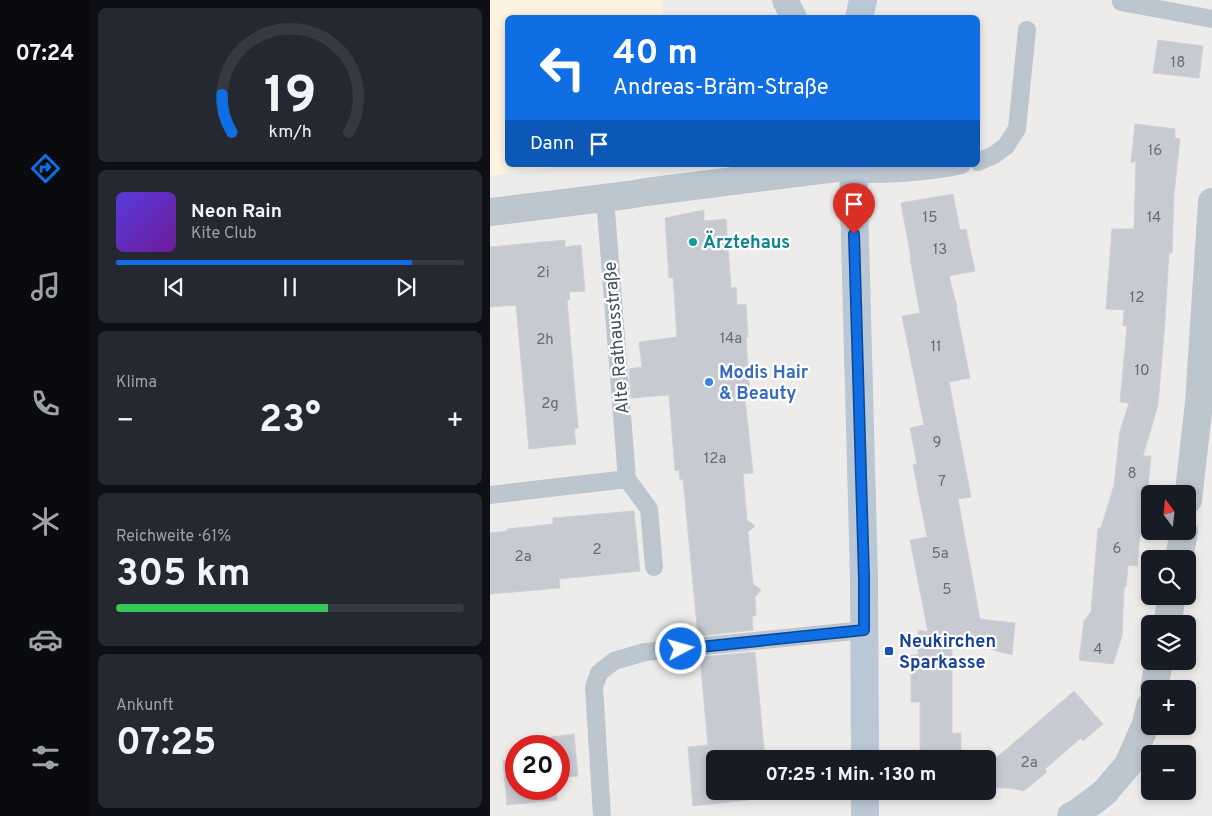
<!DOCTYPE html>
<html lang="de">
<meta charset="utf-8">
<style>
:root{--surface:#171b24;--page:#242831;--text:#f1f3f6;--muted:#9ea1a6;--line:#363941;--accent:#0f6ee4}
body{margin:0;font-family:Overpass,sans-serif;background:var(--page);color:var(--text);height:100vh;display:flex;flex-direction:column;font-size:19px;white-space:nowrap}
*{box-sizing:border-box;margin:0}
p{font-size:16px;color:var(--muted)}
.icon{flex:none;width:28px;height:28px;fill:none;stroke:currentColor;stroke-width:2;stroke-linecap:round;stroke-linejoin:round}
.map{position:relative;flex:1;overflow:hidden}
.details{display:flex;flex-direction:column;gap:8px;padding:8px;background:#0d0f14;width:400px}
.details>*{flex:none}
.top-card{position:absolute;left:15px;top:15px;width:475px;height:152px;border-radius:8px;box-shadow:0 2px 8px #0003;background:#0f6ee4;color:#fff;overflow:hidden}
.needle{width:32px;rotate:345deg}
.buttons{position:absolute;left:651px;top:485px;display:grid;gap:10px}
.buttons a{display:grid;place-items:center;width:55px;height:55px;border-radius:8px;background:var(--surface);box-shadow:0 2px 8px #0003;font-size:25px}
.speed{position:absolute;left:15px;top:735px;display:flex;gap:10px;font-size:25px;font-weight:700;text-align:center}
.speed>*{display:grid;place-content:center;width:65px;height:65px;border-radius:50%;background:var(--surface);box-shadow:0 2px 8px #0003;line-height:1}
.speed .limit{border:8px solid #d22;background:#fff;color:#111}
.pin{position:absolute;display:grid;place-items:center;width:42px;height:42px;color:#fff;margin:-51px -21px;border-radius:50% 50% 50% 0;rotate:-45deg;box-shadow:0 0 5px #0007}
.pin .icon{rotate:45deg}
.me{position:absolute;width:55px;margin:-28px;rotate:84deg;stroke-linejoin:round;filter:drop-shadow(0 0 4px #0008)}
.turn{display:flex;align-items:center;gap:18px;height:105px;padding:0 25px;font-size:22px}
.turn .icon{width:65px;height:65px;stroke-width:2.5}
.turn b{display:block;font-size:35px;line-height:42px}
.then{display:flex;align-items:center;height:48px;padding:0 25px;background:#0003;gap:10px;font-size:19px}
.big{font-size:38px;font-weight:700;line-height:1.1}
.details .card{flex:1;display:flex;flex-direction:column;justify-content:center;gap:8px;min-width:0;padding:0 18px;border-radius:8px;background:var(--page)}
.details .dial{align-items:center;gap:0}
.dial svg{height:130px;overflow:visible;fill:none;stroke:var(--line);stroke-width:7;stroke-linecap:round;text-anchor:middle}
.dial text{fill:var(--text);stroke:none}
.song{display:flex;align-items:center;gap:15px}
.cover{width:60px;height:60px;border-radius:8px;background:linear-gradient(135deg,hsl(250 70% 55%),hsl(280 70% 35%))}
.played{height:5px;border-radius:2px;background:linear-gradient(90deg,var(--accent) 85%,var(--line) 85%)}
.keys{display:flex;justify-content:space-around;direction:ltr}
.heat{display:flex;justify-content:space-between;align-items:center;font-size:28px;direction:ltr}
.charge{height:8px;border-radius:4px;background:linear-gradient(90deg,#34c759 61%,var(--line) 0)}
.trip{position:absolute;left:216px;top:750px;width:290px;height:50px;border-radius:8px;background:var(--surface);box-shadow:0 2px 8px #0003;font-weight:700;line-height:50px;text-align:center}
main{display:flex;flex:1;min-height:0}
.tabs{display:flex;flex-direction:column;width:90px;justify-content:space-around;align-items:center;background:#090b0e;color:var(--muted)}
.tabs .icon{width:35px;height:35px}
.tabs .selected{color:var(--accent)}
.tabs b{font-size:22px;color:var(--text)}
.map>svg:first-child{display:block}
.commercial{fill:#fcf4e1}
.building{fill:#c7cad1;stroke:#cfd1d8}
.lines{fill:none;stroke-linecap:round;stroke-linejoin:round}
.service{stroke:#bbc6cf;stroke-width:18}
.pedestrian{stroke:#bbc6cf;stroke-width:26}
.minor{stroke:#bbc6cf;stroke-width:28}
.secondary{stroke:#bac7d4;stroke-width:28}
.route-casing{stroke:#0a4894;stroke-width:12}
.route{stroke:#0f6ee4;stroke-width:9}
.culture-dot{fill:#0f9aa8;stroke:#fff;stroke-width:2}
.shop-dot{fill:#3f7fe0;stroke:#fff;stroke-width:2}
.transit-dot{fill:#1a4fb4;stroke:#fff;stroke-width:2}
.labels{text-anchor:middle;stroke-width:4.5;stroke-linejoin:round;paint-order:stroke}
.number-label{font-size:15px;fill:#646e77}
.culture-label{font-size:18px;font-weight:bold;fill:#0d838f;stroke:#fff;text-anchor:start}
.street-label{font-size:18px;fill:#434f59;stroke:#fff}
.shop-label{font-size:18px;font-weight:bold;fill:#366cbe;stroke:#fff;text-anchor:start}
.transit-label{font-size:18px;font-weight:bold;fill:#164399;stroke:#fff;text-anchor:start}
</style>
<main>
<nav class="tabs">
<b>07:24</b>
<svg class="icon selected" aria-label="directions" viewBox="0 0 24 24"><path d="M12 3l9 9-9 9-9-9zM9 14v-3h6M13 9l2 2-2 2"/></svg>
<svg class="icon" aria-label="music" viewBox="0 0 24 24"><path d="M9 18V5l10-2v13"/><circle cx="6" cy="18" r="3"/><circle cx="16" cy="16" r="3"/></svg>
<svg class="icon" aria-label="phone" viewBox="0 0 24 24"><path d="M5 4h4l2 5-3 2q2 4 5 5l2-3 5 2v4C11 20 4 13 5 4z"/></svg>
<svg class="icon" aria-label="climate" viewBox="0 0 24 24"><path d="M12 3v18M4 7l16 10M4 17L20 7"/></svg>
<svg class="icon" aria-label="car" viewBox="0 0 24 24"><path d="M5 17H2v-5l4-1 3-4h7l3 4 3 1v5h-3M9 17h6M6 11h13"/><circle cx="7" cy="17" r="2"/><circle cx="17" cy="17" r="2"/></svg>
<svg class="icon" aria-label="filters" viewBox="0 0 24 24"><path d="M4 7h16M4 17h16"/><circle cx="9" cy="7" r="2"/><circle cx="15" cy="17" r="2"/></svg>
</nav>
<section class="details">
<div class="card dial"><svg viewBox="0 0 100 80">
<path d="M14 69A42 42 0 1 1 86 69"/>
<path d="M14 69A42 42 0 0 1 8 46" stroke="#0f6ee4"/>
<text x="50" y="56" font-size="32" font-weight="700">19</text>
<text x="50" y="72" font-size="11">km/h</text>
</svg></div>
<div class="card">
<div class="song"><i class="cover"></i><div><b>Neon Rain</b><p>Kite Club</p></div></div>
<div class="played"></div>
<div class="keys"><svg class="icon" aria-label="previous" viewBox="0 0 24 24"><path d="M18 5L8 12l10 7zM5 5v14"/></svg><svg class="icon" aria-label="pause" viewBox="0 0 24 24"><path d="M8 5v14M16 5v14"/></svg><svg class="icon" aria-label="next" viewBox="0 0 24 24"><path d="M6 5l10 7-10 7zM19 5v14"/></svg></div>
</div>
<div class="card"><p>Klima</p>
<div class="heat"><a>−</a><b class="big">23°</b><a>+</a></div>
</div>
<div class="card"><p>Reichweite · 61%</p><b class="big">305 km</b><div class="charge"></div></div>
<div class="card"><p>Ankunft</p><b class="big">07:25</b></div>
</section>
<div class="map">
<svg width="722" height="816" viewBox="0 0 722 816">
<rect width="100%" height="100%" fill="#eeebeb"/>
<path class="commercial" d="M0 0H171L173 17 18 18V165H82L0 176Z"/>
<path class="building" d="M668 40 713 46 709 78 663 73Z
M645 124 685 129V138L690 139 684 194 682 253H679L675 321 668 405 653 456H661L657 498 652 515 647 566 638 565 636 587H634L632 636 623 664 589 660 594 621 601 612 608 528H611L624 485 630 431 639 403 630 402 637 326H633L634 310 616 309 622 229H644L646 161 641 163Z
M463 194 470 230 476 229 485 271 459 276 467 307H466L480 378 459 382 481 497 468 499 490 619 525 623 522 655 462 638V733H471V759H430V702H421V655H428V630L438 632 420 540 437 537 423 465 427 464 420 428 434 425 412 316 430 313 420 258H421L411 203Z
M214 210V221L236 219 241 288 246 287 247 305 256 304 258 337H256L260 399H255L263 473 253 474 257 520 265 526 258 532 263 584 271 590 265 597 266 616H262L263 630 208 636 193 479 190 480 189 470 185 471 179 395 141 398 139 369 152 367 149 342 187 337 183 277 179 278 175 218Z
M75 240V247L91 245 95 291 79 292 80 300H77L88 428 84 429 86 444 39 449 26 305 0 307V247Z
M144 511 150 571 69 579 70 588 0 594V533L17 531V529L63 524V518Z
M265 652 275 759H225V791H257L258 800 203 806 198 747 218 745 210 657Z
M584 691 613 724 593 741 591 738 555 769 557 772 534 791 521 788H498V765Z
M84 734 88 776 69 778V746H62L61 737Z
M26 760V789H66L67 800 17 805 13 761Z"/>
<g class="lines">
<path class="service" d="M631 2 722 19
M488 162 504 155 516 146 527 129 537 30
M363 174C400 174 436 173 472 165
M137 479 159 509 164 567
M0 495 137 479 115 198
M112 816 104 687 109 673 124 661 155 652 374 630"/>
<path class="pedestrian" d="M295 0 304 18"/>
<path class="minor" d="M0 212 138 195 156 192 363 166
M698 500 709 403 722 202
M689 559 694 531
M677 624 682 596
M664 689 669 661
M581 816 586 814 614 793 638 765 656 724 660 706"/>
<path class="secondary" d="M369 18 373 0
M363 165 374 578 375 759
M375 791V816"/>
</g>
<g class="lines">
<defs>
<path id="route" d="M191 649 374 630V578L364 234"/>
</defs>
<use href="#route" class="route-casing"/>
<use href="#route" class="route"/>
</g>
<circle class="culture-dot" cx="203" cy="242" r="5"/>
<circle class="shop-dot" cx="219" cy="382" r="5"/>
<rect class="transit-dot" x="394" y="646" width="10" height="10" rx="2.5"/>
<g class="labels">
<g class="number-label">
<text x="688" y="67">18</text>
<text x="665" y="155">16</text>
<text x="440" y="222">15</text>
<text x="664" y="222">14</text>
<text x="450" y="254">13</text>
<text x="53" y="277">2i</text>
<text x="647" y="302">12</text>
<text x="241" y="343">14a</text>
<text x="55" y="344">2h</text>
<text x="446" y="351">11</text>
<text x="652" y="375">10</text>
<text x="60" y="408">2g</text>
<text x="447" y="447">9</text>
<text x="225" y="463">12a</text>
<text x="642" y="478">8</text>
<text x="452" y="486">7</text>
<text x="627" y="553">6</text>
<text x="107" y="554">2</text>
<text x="450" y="558">5a</text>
<text x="33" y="561">2a</text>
<text x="457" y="594">5</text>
<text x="608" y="654">4</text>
<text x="539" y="767">2a</text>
</g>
<g class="culture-label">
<text x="213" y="248">Ärztehaus</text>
</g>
<g class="street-label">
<text transform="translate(126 338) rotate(-95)" y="6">Alte Rathausstraße</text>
</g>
<g class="shop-label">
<text x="229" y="378">Modis Hair<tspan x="229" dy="21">&amp; Beauty</tspan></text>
</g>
<g class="transit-label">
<text x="409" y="647">Neukirchen<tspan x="409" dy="21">Sparkasse</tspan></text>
</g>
</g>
</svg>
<div class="buttons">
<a><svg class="needle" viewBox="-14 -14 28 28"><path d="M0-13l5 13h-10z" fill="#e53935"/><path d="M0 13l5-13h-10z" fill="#9ea1a6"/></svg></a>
<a><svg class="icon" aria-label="search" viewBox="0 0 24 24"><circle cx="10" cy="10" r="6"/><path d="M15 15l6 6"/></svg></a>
<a><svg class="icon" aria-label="layers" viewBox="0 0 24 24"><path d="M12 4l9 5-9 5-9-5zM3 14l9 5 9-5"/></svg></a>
<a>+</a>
<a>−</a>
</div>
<div class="speed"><div class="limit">20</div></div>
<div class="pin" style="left:364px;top:234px;background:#d93025"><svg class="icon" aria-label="arrive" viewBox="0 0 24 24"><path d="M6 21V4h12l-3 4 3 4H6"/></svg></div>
<svg class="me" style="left:191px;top:649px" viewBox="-20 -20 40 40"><circle r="17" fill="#0f6ee4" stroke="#fff" stroke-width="3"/><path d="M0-11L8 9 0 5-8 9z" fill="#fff"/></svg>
<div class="trip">07:25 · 1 Min. · 130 m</div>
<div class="top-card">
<div class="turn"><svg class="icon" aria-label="left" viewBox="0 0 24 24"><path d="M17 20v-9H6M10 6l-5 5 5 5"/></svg><div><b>40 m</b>Andreas-Bräm-Straße</div></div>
<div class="then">Dann<svg class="icon" aria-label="arrive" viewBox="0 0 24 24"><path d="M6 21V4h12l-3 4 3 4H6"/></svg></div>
</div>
</div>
</main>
